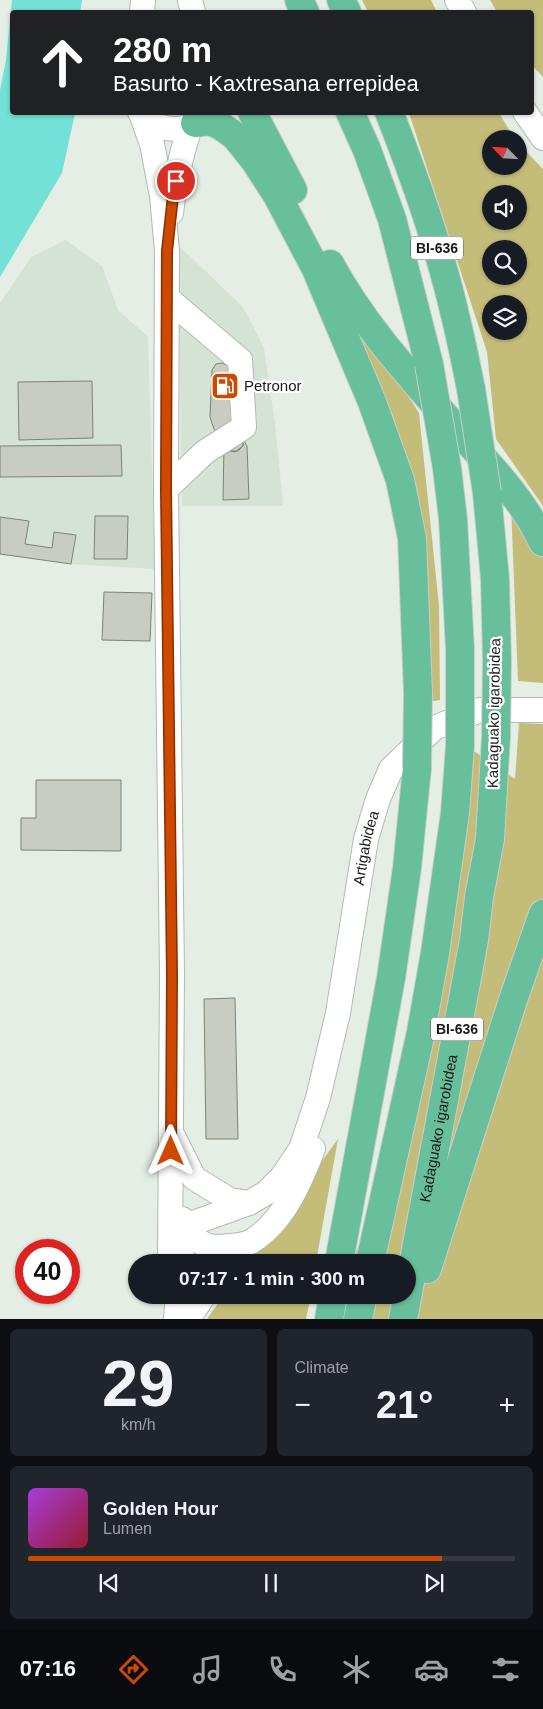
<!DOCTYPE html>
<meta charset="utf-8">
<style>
:root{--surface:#171b24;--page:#20242c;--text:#f1f3f6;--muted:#9ea1a6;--line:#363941;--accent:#ce4900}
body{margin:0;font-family:Arial,sans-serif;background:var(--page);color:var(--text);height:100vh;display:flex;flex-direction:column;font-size:19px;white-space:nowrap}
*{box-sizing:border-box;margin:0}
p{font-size:16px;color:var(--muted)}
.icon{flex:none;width:28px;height:28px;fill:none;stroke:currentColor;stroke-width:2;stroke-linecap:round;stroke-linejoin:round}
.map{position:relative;height:1319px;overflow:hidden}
.drawer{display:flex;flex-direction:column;gap:10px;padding:10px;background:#0d0f14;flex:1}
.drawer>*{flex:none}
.guide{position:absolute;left:10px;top:10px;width:524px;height:105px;border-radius:5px;box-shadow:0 1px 4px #0004;background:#202124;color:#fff;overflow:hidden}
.needle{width:32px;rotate:295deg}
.fabs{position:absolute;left:482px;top:130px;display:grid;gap:10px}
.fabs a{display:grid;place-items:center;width:45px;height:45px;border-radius:50%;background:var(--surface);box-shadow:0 1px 4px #0004;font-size:25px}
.speed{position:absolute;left:15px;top:1239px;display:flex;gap:10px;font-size:25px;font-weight:700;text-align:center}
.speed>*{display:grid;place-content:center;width:65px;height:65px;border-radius:50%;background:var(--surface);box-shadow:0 1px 4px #0004;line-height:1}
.speed .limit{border:8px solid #d22;background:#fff;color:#111}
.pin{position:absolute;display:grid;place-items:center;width:42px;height:42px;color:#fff;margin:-21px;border:2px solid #fff;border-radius:50%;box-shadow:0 1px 5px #0007}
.me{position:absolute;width:55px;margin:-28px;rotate:0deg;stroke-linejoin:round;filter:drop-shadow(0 0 4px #0008)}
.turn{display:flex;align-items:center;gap:18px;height:105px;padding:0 20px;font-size:22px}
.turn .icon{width:65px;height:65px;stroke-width:2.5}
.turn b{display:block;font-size:35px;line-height:42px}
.big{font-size:38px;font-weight:600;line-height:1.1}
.drawer .card{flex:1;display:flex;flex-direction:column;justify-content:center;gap:8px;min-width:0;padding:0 18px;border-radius:8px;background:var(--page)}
.drawer .dial{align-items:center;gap:0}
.dial b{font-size:65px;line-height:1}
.song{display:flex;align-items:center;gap:15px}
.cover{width:60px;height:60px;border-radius:8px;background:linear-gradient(135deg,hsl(280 70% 55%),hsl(350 70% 35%))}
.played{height:5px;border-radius:2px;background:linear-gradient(90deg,var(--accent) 85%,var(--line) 85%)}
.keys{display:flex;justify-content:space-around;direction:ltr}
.heat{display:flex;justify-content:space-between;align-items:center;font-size:28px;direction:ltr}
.drawer .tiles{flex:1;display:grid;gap:10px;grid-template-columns:1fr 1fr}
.card:last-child{grid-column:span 2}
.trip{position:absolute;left:128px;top:1254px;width:288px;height:50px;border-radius:25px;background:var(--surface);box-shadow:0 1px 4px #0004;font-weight:600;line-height:50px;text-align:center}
.tab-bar{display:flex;height:80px;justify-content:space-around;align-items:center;background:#090b0e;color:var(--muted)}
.tab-bar .icon{width:35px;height:35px}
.tab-bar .selected{color:var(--accent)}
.tab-bar b{font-size:22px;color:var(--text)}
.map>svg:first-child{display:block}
.built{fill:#d4e3d3}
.green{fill:#c4bd79;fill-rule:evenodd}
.water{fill:#73e1d5}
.building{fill:#c8cdc1;stroke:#7d8276}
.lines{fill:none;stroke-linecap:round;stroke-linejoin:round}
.minor-casing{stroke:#b1bbb1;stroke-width:26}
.highway-casing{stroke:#cccdcc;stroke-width:30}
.minor{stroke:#fff;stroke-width:24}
.highway{stroke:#67bf9b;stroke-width:28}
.highway-bridge-casing{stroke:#cccdcc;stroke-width:30;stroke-linecap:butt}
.highway-bridge{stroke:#67bf9b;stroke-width:28}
.route-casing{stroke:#862f00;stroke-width:12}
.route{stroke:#ce4900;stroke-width:9}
.labels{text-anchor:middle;stroke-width:4.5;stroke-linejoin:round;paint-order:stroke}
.shield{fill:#fff;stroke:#5d5f5c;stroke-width:1}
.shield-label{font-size:14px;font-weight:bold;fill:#171a16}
.poi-label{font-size:15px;fill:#171a16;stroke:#fff;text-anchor:start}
.street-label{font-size:15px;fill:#171a16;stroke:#fff}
</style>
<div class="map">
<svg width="543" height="1319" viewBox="0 0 543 1319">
<rect width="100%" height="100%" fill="#e4eee4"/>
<path class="built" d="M66 240 102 266 118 310 148 337 155 569 71 564 0 554V303L31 257Z
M178 245 243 307 264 348 275 424 283 506H182Z"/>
<path class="green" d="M362 0H431L437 12H368Z
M490 0H543V77L531 64V12H497Z
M409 113H499L515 139H491V166H519V144L543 169V506L496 439 487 352ZM491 194H519V221H491ZM491 249H519V276H491ZM491 304H519V331H491Z
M342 306 403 388 419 413 439 606 440 700 428 702 413 483 393 416Z
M511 505 543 557V683L518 681Z
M519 723 543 724V1319H324L339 1295H406V1262H352L393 1164 410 1017 471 749 515 779Z
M338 1139 316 1262H248Z
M224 1295H311L306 1319H207Z"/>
<path class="water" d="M12 0H82L80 12H12V112L75 113 62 173 0 277V90L6 60Z"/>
<path class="building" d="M222 363 229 366 231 373V413L235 425 243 439V446L235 452 227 450 224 446 214 429 210 417 212 370 216 364Z
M92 381 93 438 19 440 18 382Z
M243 439 247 446 249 499 223 500 224 446 230 451H238L243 446Z
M121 445 122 476 0 477V446Z
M95 516H128L127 559H94Z
M0 517 29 521 25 544 52 548 54 532 76 535 71 564 0 554Z
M104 592 152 593 150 641 102 640Z
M36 780H121V851L21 850V818H36Z
M235 998 238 1139H206L204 999Z"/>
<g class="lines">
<defs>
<g id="minor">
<path d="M190 0 193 12"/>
<path d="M457 0 464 12"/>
<path d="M142 12 143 0"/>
<path d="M140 112C150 127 171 132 188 127 193 126 198 121 202 118"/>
<path d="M525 112 543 138"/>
<path d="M142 116 152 144 162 196 167 251 166 489 172 975 170 1262"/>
<path d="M171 213C174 183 181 155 190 127"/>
<path d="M166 489 205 452 244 427 240 360 167 298"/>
<path d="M174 1138 194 1178 230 1200 249 1203"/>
<path d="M182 1219C188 1234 201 1248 219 1247 229 1246 244 1246 252 1241 284 1221 300 1182 313 1149"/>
<path id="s1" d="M180 1262 184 1235 196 1222 249 1203 266 1193 282 1177 301 1149 318 1098 338 1013 366 839 378 799 391 769 434 728 480 710H543"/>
<path d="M176 1319 178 1295"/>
<path d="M188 1319 204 1295"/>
</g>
<g id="highway">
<path d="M299 0 305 12"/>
<path d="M341 0 347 12"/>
<path d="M252 112 293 190"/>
<path d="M350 112 367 150 392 219 429 364"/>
<path d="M389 112C415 178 439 245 455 315 461 339 466 364 471 389"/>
<path d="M195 123 210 121 221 126 235 136 255 161 277 195 316 269 372 402 400 480 412 538 418 693"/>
<path d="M330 264C364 327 413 379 460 433 482 457 505 481 524 509 531 519 537 531 543 542"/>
<path d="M447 468 453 519 460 649"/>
<path d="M487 493 495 579 497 660"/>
<path d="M339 1262 391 978 407 868 417 768"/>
<path d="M370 1262 421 1032 435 953 455 813 460 745"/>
<path d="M427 1269 513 1000 543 914"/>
<path d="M329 1319 333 1295"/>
<path d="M358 1319 363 1295"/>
<path id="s2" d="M403 1319 474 940 479 897 490 839 496 737"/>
</g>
</defs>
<use href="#minor" class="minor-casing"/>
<use href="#highway" class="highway-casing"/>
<use href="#minor" class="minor"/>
<use href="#highway" class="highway"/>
<defs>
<path id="highway-bridge" d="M429 364 447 468
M471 389 487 493
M496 737 497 660
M460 745V649
M417 768 418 693"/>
</defs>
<use href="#highway-bridge" class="highway-bridge-casing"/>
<use href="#highway-bridge" class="highway-bridge"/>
</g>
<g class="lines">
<defs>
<path id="route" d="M171 1151 172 975 166 489 167 251 173 196 176 181"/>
</defs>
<use href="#route" class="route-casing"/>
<use href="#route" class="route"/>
</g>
<defs>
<symbol id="fuel-square" viewBox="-11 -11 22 22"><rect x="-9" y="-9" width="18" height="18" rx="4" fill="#ce4900" stroke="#fff"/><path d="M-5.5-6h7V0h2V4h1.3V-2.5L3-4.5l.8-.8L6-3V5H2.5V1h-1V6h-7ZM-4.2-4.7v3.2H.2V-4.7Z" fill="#fff"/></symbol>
</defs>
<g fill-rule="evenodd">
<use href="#fuel-square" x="209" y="370" width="32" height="32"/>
</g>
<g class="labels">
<g class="shield">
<rect x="411" y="236.5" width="52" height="23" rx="4"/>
<rect x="431" y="1017.5" width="52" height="23" rx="4"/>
</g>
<g class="shield-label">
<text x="437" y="253">BI-636</text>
<text x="457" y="1034">BI-636</text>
</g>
<g class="poi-label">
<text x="244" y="391">Petronor</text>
</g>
<g class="street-label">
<text transform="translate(494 713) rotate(-89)" y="5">Kadaguako igarobidea</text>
<text dy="5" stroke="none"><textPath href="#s1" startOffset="486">Artigabidea</textPath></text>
<text dy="5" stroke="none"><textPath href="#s2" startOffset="194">Kadaguako igarobidea</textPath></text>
</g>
</g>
</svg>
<div class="fabs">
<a><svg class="needle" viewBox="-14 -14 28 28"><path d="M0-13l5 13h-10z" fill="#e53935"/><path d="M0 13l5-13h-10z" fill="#9ea1a6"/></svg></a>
<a><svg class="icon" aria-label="sound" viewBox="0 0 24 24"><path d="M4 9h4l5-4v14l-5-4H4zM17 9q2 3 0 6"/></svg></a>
<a><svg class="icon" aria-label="search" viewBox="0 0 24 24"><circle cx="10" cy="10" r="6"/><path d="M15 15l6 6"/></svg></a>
<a><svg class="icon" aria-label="layers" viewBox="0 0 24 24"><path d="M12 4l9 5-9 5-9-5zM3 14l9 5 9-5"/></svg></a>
</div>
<div class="speed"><div class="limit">40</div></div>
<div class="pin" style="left:176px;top:181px;background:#d93025"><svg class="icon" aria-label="arrive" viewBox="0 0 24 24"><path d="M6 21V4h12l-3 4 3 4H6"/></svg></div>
<svg class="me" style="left:171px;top:1151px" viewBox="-20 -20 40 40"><path d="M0-17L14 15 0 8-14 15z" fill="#ce4900" stroke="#fff" stroke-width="4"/></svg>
<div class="trip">07:17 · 1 min · 300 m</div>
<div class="guide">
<div class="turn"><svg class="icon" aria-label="ahead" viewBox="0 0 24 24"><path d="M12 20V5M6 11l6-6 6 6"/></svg><div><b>280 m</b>Basurto - Kaxtresana errepidea</div></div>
</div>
</div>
<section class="drawer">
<div class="tiles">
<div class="card dial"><b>29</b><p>km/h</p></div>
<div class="card"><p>Climate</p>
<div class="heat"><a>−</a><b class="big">21°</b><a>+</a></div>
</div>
<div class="card">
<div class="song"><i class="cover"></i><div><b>Golden Hour</b><p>Lumen</p></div></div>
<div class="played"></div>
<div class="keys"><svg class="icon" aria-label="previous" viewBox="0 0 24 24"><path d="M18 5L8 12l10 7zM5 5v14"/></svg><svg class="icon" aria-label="pause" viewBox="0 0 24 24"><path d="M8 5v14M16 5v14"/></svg><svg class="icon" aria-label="next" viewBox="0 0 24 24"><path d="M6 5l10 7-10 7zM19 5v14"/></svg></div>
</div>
</div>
</section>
<nav class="tab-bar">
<b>07:16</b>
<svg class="icon selected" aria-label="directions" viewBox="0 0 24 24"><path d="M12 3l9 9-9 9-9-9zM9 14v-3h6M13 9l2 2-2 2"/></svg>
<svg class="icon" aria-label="music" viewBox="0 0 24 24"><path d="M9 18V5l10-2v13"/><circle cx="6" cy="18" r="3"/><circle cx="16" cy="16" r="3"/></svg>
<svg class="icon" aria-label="phone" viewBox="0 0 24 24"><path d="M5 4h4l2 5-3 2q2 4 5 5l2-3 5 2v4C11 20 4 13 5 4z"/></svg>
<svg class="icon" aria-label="climate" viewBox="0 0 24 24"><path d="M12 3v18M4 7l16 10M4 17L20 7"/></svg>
<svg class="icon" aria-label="car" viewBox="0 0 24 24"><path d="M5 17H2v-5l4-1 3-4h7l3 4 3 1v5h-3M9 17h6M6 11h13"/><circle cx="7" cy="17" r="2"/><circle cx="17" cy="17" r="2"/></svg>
<svg class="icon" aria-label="filters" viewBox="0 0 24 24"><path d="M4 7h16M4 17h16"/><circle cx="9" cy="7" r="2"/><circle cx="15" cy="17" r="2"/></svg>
</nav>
